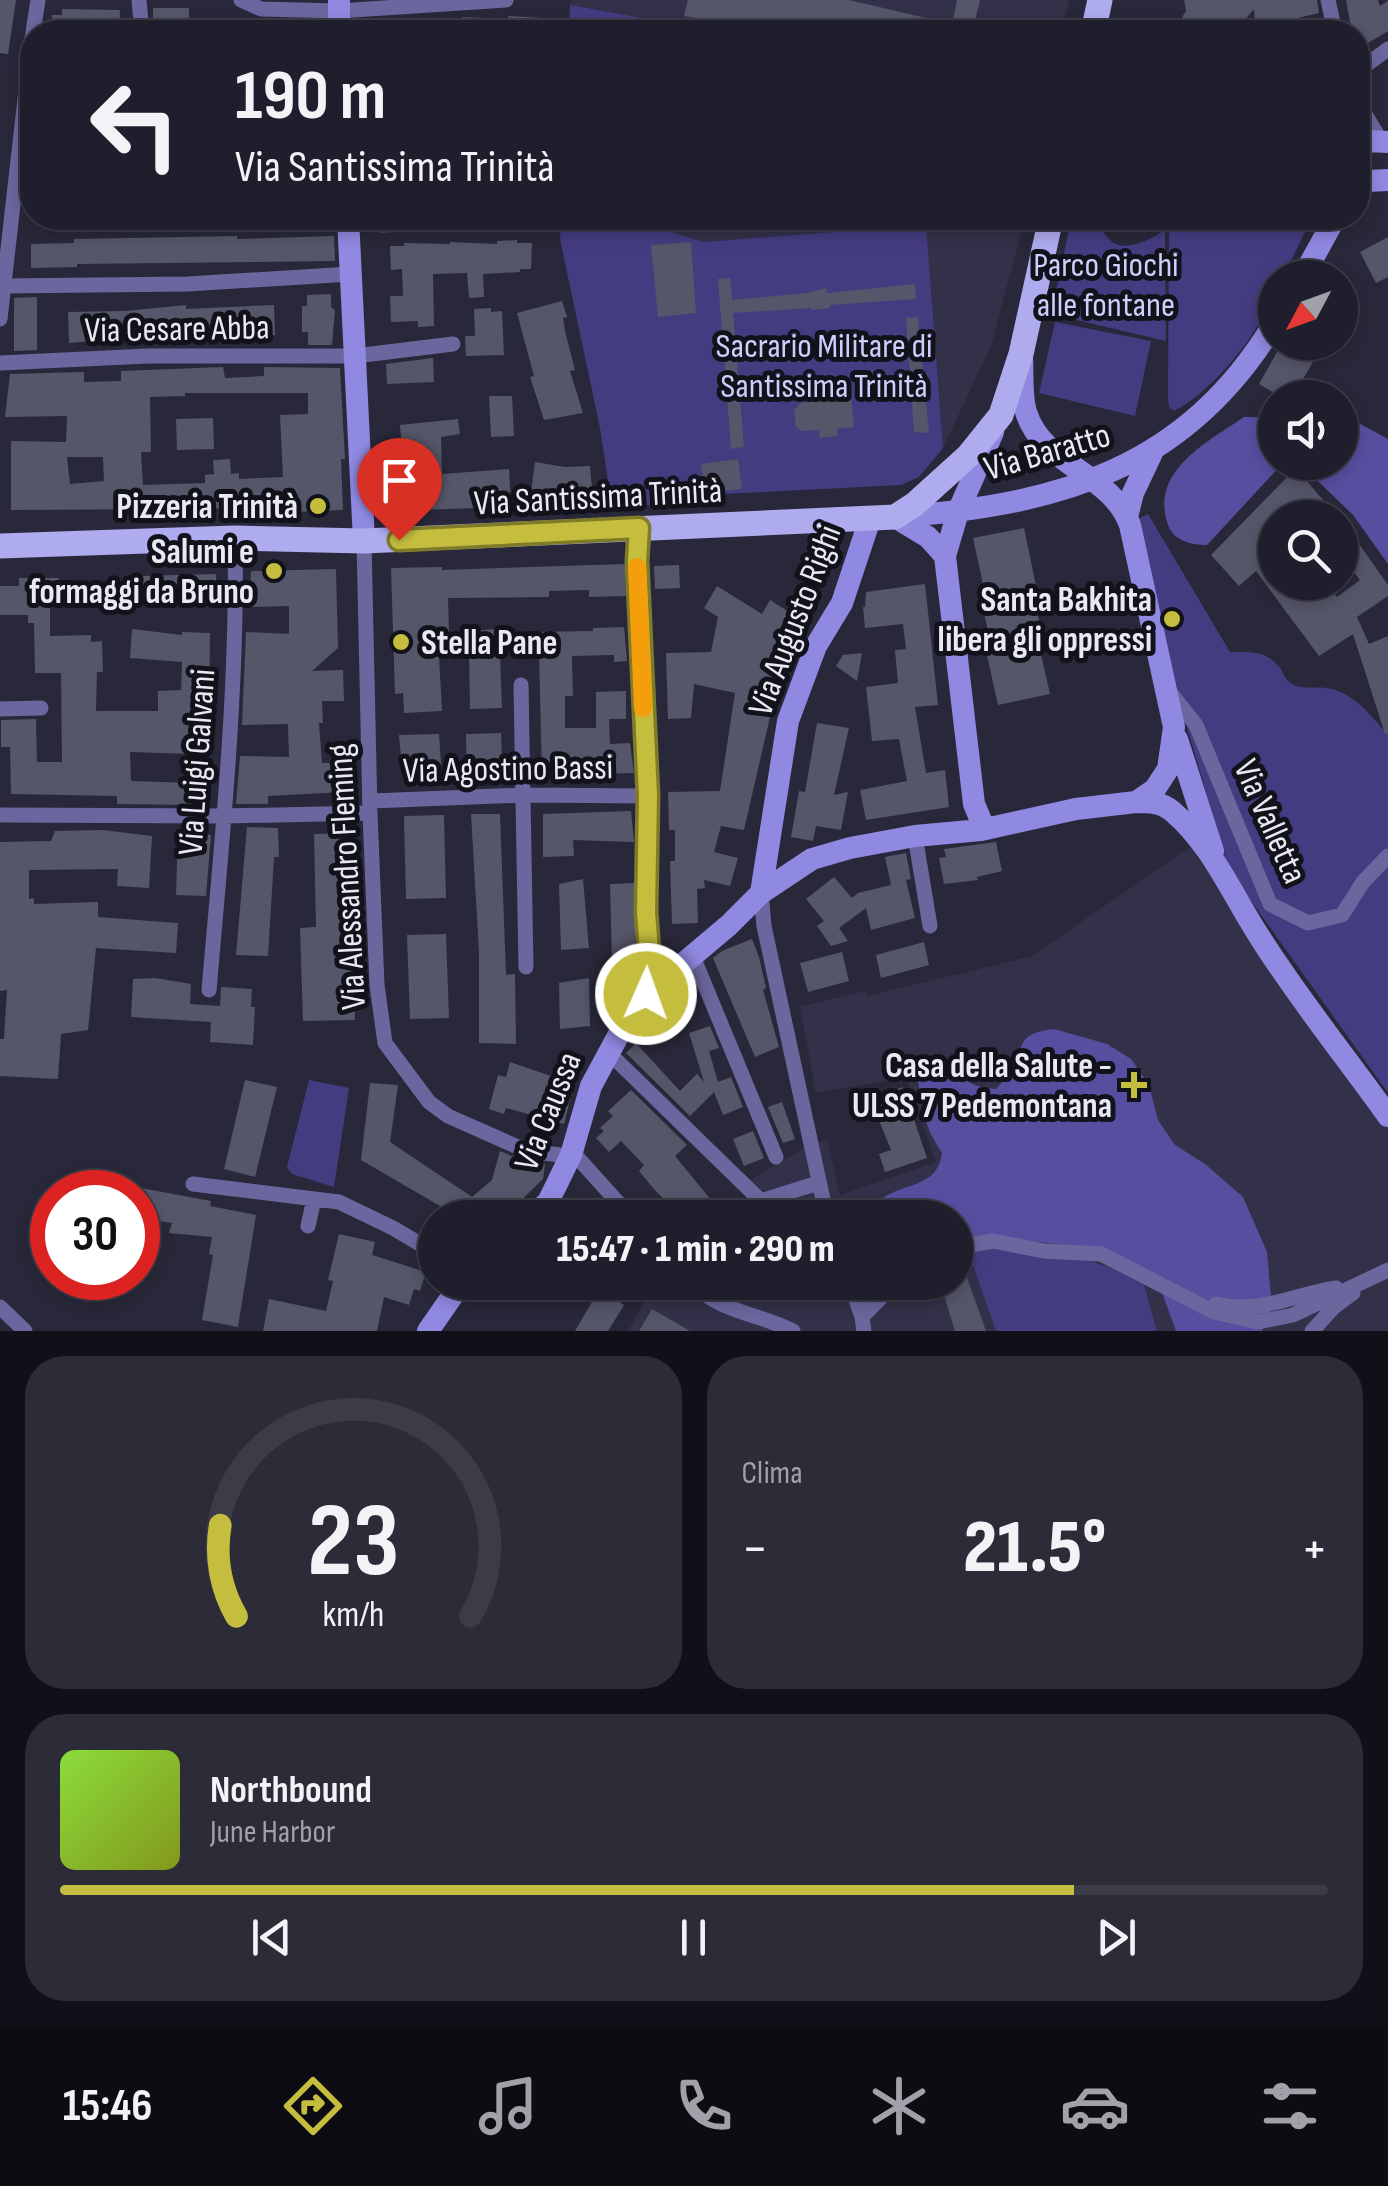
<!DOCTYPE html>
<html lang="it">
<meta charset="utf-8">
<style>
:root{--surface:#1f1e2c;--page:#2c2b38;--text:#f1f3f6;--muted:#a1a2a9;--line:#3c3c48;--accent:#c4bd3e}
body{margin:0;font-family:"Sofia Sans Condensed",sans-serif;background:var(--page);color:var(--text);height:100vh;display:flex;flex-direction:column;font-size:38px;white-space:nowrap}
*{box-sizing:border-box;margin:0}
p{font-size:32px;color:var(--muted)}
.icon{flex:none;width:55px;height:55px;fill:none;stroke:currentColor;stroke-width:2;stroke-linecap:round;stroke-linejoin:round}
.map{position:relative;height:1331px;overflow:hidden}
.side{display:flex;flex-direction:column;gap:25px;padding:25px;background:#111018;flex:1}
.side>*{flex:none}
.banner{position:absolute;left:20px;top:20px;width:1350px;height:210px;border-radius:40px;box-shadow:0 5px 15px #0003,0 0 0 2px var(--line);background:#1f1e2c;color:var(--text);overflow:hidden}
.needle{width:65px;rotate:229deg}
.buttons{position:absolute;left:1258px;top:260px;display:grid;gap:20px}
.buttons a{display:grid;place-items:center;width:100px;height:100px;border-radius:50%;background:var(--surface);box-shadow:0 5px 15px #0003,0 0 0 2px var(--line);font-size:50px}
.speed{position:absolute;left:30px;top:1170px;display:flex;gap:20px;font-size:50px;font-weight:700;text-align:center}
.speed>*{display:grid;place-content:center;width:130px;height:130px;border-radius:50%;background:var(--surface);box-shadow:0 5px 15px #0003,0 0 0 2px var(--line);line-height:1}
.speed .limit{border:15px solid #d22;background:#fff;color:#111}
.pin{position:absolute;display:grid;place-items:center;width:85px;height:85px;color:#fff;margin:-102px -42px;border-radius:50% 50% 50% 0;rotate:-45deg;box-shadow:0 0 10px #0007}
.pin .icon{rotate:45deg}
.me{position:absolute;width:110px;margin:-55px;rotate:2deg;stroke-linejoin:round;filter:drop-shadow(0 0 8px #0008)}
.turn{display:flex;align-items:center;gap:35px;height:210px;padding:0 50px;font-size:45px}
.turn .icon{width:130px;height:130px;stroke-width:2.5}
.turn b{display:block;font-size:70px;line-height:85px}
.big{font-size:75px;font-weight:800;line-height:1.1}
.side .tile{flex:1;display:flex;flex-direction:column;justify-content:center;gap:15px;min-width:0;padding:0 35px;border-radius:40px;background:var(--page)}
.side .dial{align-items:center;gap:0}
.dial svg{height:260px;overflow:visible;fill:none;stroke:var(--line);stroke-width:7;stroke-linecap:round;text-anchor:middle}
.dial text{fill:var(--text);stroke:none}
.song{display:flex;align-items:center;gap:30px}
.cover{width:120px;height:120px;border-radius:15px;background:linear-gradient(135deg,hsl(90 70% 55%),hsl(70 70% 35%))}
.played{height:10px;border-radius:5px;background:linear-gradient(90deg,var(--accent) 80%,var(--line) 80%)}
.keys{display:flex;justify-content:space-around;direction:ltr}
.heat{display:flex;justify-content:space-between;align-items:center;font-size:55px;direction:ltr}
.side .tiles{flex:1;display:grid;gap:25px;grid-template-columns:1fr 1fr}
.tile:last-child{grid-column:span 2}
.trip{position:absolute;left:418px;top:1200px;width:555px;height:100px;border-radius:50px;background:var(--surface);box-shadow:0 5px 15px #0003,0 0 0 2px var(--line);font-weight:800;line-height:100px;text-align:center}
.tabs{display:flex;height:160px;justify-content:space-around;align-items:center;background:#0c0c12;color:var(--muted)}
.tabs .icon{width:70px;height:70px}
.tabs .current{color:var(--accent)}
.tabs b{font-size:45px;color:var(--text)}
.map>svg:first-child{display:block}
.built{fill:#333149}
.green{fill:#443c80}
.forest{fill:#584ea0}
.building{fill:#56566a;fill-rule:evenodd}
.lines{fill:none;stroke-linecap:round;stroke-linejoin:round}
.street{stroke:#6b679e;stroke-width:15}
.secondary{stroke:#9089e1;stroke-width:22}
.primary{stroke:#aeabef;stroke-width:25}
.route-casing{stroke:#7f7b28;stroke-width:25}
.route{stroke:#c4bd3e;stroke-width:18}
.slow{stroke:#f59e0b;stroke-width:18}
.poi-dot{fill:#c4bd3e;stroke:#12121a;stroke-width:4}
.labels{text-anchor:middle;stroke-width:10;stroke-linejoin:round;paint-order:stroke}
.park-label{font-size:35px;fill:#cfcdfc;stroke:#12121a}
.street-label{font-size:35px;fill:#e9e9f5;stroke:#12121a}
.poi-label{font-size:35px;font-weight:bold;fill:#e9e9f5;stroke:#12121a;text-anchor:end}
</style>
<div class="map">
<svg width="1388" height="1331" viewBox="0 0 1388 1331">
<rect width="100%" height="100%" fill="#29283a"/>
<path class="built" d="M571 0H1069L1061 32H652L654 20 570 5Z
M626 218H1025L991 346 943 448 925 225 703 242Z
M1190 847 1388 1127V1331H628L650 1293 657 1291 663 1283 955 1282V1218L773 1217 744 1184 802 1149 827 1139 840 1195 936 1162 906 1077 816 1093 800 1007 866 991 868 996 1032 956Z"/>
<path class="green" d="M570 5 654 20 652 32H569Z
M561 218H626L703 242 926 225 943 448 919 477 901 485 722 494V501L612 507 600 428 560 239Z
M1076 218C1100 219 1096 226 1110 240 1125 254 1151 239 1165 230L1166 341 1051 314 1070 225Z
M1169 218H1312L1283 277 1275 278C1275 319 1211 394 1174 411L1169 407 1168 398Z
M1055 322 1151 341 1135 416 1039 393Z
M1148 514 1230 652C1251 652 1266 650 1280 668 1282 670 1286 680 1288 681 1299 691 1314 686 1326 688 1353 691 1371 716 1388 735V1093L1229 870 1179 700 1136 520Z
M309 1080 349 1088 334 1187 292 1174 287 1167Z
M988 1246 1060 1251 1114 1269 1144 1285 1157 1331H996L969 1254Z"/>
<path class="forest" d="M1340 413 1388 439V564L1353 515 1299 463 1340 462Z
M1244 417H1275V462L1283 463 1207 545C1191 545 1174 541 1168 525 1149 471 1208 442 1244 417Z
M1054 1029 1107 1044 1131 1059 1149 1085 1158 1120 1175 1145 1205 1164 1243 1197 1267 1252 1272 1309 1262 1331H1176L1156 1276 1100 1249 995 1237 955 1242V1218H864C888 1176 936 1197 942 1153 925 1129 919 1102 918 1073L930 1064C961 1069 963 1088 996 1089 1001 1083 1008 1077 1012 1070 1025 1043 1017 1034 1054 1029Z"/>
<path class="building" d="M0 0H16L8 54 0 53Z
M688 0H849L952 24 957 0H980L972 32H692L695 18 684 16Z
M1184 0H1317L1319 13 1273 24 1274 32H1255L1254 9 1235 32H1173L1186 11Z
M1346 0H1378L1380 6 1388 1V31L1363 46 1350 22Z
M153 8H189V32H153Z
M62 9 120 10 119 32H53L52 15H62Z
M508 16 543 18V32H415V20L462 19V17L508 19Z
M237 236V239L334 236 335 261 77 264V267L31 268V244L74 243V239Z
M1388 237V277L1376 283 1360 252Z
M517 240V243H532L531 269H520V272L483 274 484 297 469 298 467 273 433 274 434 326 418 327V321L391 322 390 296H403L402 269 391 270 390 246H404V243L450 244V242L497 244V241Z
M691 242 696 313 658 317 651 245Z
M730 278 732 300 807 293 826 288 827 293 915 284 916 299 830 305V308L811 310V308L733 313 744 447 731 449 718 279Z
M331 294V307L335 310 332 345H308V332H302V306H307V295Z
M37 297V350L14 351V298Z
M562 301 567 317 563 318 565 331 575 370 570 371 583 413 544 420 530 377 534 376 517 313Z
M186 305V309L274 305 275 335 218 336V333L159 341 158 335 69 343 68 312 125 311Z
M491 308V312L502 311 504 355 466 356 465 336H475L474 309Z
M918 317 929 433 914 432 906 318Z
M1281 345 1313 362 1292 398H1283L1259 384Z
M433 358 434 382 387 384 386 364Z
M223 367 225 378 264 376V367L340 368 345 459H341L343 510 250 514V507L206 509V499L184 509 11 510V441L66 442 67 416 5 417 10 374 84 372V382L121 381V371ZM185 393H308V414L280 415 283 477 239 479V473L231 474 230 459 213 460 214 474 205 475V483L143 485 141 452H151L150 397 185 396ZM67 457H103L104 481 70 484Z
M489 396H512L514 436 491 437Z
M851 397 854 427 837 429 838 436 820 438 819 430 802 431 796 427 794 411 800 403Z
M213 418 214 449 177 450 176 419Z
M458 419 460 434 441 437 442 474 509 469 511 507 383 511 382 476 404 475 400 425Z
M738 459 742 489 705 493 701 464Z
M535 462 565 467 590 466 593 501H567V494L531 492Z
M1296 468 1338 518H1307L1295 505 1281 518H1275V582H1325L1337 597 1360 580 1340 554V517L1388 585V596L1357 617 1369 644 1388 636V734H1385L1353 634 1319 656 1256 571 1239 586 1211 555Z
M1024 528 1040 605 1036 606 1045 649 1040 650 1050 694 998 705 986 651 992 650 983 608 988 607 973 538Z
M625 564 626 596 589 597V590L549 591V597L448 598 449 632 499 629 502 708 470 709 469 655 439 656 442 711 404 713 403 693 395 694 391 568 442 567V570Z
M679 565 680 588 655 589 654 566Z
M336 569 338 648 312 671 343 670 344 701H322L323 723H319L322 763H342L344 792 268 796V804H236L240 756 289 757 288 724 242 725 246 632 289 634V606L249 607 251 571Z
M216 574 217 602 141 603V576Z
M19 578H59V592H52L53 607H50V636L91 635V642L102 641 103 672H97L96 711H158V691L181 690 182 662 130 658 132 629 182 635V632L210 633 209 707 194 706 193 754 130 752 131 781 194 783 193 805 117 804V796L11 794 10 747H1V720L36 719 37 762H62L61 673H35L34 623H28V615H0V586H19Z
M925 584 938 705 915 707 926 773 945 770 949 807 866 820 860 790 907 781 899 739 872 741 866 687 898 683 895 650 906 649 903 624 865 628 863 607H865L866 592Z
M717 586 762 614 770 600 797 617 780 655 784 656 744 830 721 826 714 852 738 858 730 886 704 880 705 888 697 889 698 923 672 924 670 861H675V830H669L668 792 720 791 735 693 694 684 691 718 668 719 666 653 711 652 718 617 704 608Z
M624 627 627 661 614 662V655L572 656 573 696H565V728H596V692L626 691V719H609L610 744 630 743 634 773 542 776 539 656H530V632L593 631V628Z
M862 653 857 681 836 666 843 655Z
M817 723 849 728 834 795 848 792 841 830 816 826 813 841 791 837 799 791 805 792Z
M501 733 503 782 467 783 466 734Z
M439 734 442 778H403L399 735Z
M631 811 634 842 573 840 574 856 543 857V814Z
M471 814H500L506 975 515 974 516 1044 479 1043V952Z
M444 815 446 898 406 899 404 816Z
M247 827 278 828 279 857H274L268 956 236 955Z
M103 830 152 836 149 888 117 886 118 869 29 870V899L34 898V904L98 902V917L178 923 176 953 96 948 88 1030 61 1034 58 1079 0 1076V1039H4L7 990 0 991V842L51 841 55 831Z
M178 833 211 835 206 896 176 895Z
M351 833 355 1020 303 1021 300 928 316 927 314 834Z
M996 842 1002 871 977 877 978 880 944 884 939 858 946 857 944 849Z
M906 853 911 879 906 880 915 918 871 930 866 908 839 928 848 941 831 946 817 926 824 921 806 899 834 877 852 898 858 893 891 885 885 857Z
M583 879 589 948 561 950 559 884Z
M635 883V962H612L610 884Z
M446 934 449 1018 410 1019 407 935Z
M752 939 759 957 766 988 763 990 779 1047 755 1057 713 958 722 951Z
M924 942 929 965 881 978 876 955Z
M842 952 849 981 808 992 800 963Z
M155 978 191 984 190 1004 220 1006 221 987 252 989 251 1007H255L253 1045 210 1042 211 1022 131 1017 133 979Z
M589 978 590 1026 560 1029 559 983Z
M710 1026 719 1048 709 1051 718 1082 731 1077 743 1107 723 1115 714 1092 690 1116 626 1053 636 1043 680 1091 697 1074 704 1082 689 1033Z
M510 1062 574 1084 564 1124 506 1108 504 1114 489 1109 498 1075 506 1077Z
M245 1080 277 1087 255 1177 224 1169Z
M370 1083 398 1085 390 1142 472 1197 492 1180 500 1151 523 1161 545 1164 543 1179 503 1218H434L440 1206 361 1160Z
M903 1087 927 1158 885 1172 879 1154 891 1150 870 1098Z
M631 1090 687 1145 675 1156 712 1201 702 1211 708 1218H682L653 1188 639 1171 644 1165 621 1141 609 1152 596 1138 604 1131 600 1128 613 1116 608 1111Z
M782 1102 795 1139 783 1143 768 1107Z
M753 1131 764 1158 744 1166 733 1139Z
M141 1188 211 1201 210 1206 256 1215 238 1327 202 1320 213 1255 209 1254 212 1237 169 1233 172 1223 138 1218V1193Z
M339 1234 375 1242 372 1255 426 1272 420 1291 414 1289 409 1305 384 1297 377 1331H263L269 1299 326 1311 333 1281 328 1280Z
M960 1258 986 1331H955L940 1282H955V1259Z
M599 1290 624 1305 608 1331H575Z
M652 1309 690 1331H639Z"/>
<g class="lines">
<path class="street" d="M139 0 142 32
M241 0 261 9 338 11 506 0
M1328 0 1335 32
M33 32 38 0
M1358 71 1388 49
M1358 83 1365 114 1380 139
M367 218 382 225 541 219
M3 286 187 284 351 274
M0 319 32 37
M0 363 148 356H355L453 344
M639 528 637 561C641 675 648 788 646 902 645 934 650 963 646 995
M364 541 370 813 377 985 385 1043 429 1102 448 1116 527 1151 577 1157 632 1218
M521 685 526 967
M1168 690 1196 725 1270 904 1308 923 1342 915 1363 882 1388 856
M0 709 41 708
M371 801 525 795 648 796
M0 815 224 816 370 813
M915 836 930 926
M761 893 764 926 827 1218
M692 954 776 1157
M209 990C222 840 238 688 235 538
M608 1052 761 1201 818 1183
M193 1184 339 1202 393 1228 435 1253
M308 1226 314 1199
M955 1248 993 1241 1044 1251 1101 1254 1214 1312 1258 1322 1293 1315 1388 1270
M691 1282C718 1312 758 1313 793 1331
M850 1282 862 1317
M1216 1304C1257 1315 1296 1294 1336 1288
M0 1307 25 1331
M864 1331 862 1317 896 1282
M1312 1331 1334 1307 1353 1293"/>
<path class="secondary" d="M339 0V32
M1358 152 1368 141 1388 142
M1358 170 1368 181 1388 180
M348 218 364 541
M1302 278 1335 218
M895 517C1058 505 1186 470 1275 322
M895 517 928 537 945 556
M1127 517 1133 493 1152 453
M1177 739 1213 851
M1136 802C1149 802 1161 802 1172 811 1211 844 1232 894 1259 936 1298 998 1345 1056 1388 1116
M990 828 982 823 974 804 945 556 958 512 993 432
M761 893 788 721 816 646 842 603 870 519
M530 1218 548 1202 571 1155 591 1086 625 1023 646 995 729 925 761 893 812 859 850 848 915 836 981 830 1076 809 1136 802 1155 789 1168 769 1174 727 1130 525C1111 472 1043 467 1026 412 1021 396 1023 374 1022 357
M428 1331 462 1282"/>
<path class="primary" d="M1093 32 1100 0
M0 546 235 538 364 541 895 517 915 504 968 456 1001 415 1021 354 1051 218"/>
</g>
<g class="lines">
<defs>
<path id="route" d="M399 540 639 528 637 561 648 796 646 912 650 965 646 994"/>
</defs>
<use href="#route" class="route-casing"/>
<use href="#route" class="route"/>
<path class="slow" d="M637 567 643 708"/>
</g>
<g class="poi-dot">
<circle cx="318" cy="506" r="10"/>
<circle cx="274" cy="571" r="10"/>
<circle cx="1172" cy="619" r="10"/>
<circle cx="401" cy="642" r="10"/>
<path d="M1129 1070h10v10h10v10h-10v10h-10v-10h-10v-10h10z"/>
</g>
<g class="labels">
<g class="park-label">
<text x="1106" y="276">Parco Giochi<tspan x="1106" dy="40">alle fontane</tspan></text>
<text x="824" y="357">Sacrario Militare di<tspan x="824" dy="40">Santissima Trinità</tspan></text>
</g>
<g class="street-label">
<text transform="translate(177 328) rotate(-1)" y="12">Via Cesare Abba</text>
<text transform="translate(1047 451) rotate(-16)" y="12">Via Baratto</text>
<text transform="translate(598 496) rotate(-3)" y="12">Via Santissima Trinità</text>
<text transform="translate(794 620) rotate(-69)" y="12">Via Augusto Righi</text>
<text transform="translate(196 762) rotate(-86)" y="12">Via Luigi Galvani</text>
<text transform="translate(508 768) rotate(-1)" y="12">Via Agostino Bassi</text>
<text transform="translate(1271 821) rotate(66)" y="12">Via Valletta</text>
<text transform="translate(346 877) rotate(-93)" y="12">Via Alessandro Fleming</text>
<text transform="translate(547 1111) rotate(-68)" y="12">Via Caussa</text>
</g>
<g class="poi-label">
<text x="298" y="518">Pizzeria Trinità</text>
<text x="254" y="563">Salumi e<tspan x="254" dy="40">formaggi da Bruno</tspan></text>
<text x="1152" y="611">Santa Bakhita<tspan x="1152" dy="40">libera gli oppressi</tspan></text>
<text x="421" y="654" text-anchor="start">Stella Pane</text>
<text x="1112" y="1077">Casa della Salute -<tspan x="1112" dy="40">ULSS 7 Pedemontana</tspan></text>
</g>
</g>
</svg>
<div class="buttons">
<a><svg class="needle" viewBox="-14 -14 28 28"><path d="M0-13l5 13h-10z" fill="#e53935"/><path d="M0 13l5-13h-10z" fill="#a1a2a9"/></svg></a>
<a><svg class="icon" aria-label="sound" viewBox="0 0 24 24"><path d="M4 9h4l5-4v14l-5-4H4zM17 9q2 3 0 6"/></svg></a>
<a><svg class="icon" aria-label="search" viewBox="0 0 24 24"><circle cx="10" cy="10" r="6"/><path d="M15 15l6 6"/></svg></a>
</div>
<div class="speed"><div class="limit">30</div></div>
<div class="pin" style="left:399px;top:540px;background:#d93025"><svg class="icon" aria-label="arrive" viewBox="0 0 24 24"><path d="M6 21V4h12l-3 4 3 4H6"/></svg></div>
<svg class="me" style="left:646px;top:994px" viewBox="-20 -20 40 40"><circle r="17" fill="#c4bd3e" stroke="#fff" stroke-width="3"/><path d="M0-11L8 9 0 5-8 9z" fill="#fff"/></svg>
<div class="trip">15:47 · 1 min · 290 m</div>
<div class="banner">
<div class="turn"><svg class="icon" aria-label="left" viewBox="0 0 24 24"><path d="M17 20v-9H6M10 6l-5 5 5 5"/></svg><div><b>190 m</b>Via Santissima Trinità</div></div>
</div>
</div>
<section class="side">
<div class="tiles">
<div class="tile dial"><svg viewBox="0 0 100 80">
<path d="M14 69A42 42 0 1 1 86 69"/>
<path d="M14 69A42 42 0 0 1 9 41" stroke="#c4bd3e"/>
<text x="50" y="56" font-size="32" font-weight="700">23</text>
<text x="50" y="72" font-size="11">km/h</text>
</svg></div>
<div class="tile"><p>Clima</p>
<div class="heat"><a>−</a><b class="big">21.5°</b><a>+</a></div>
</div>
<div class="tile">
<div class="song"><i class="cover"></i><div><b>Northbound</b><p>June Harbor</p></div></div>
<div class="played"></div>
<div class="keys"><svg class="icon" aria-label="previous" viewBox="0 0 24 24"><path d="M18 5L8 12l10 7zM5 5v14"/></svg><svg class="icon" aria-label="pause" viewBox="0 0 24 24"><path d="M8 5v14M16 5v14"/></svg><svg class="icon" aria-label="next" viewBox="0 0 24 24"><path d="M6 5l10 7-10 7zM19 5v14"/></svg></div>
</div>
</div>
</section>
<nav class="tabs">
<b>15:46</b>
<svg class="icon current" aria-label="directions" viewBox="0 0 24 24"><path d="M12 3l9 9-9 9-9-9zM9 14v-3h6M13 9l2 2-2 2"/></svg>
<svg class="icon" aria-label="music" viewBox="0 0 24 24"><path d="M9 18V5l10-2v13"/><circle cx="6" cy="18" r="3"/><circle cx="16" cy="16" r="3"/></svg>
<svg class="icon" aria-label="phone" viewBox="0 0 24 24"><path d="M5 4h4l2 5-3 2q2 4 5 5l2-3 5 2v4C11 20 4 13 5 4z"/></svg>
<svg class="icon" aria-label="climate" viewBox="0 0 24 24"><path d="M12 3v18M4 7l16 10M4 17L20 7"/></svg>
<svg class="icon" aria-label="car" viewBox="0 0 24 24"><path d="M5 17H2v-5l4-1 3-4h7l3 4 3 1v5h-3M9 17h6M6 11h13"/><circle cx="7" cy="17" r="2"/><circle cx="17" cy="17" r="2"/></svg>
<svg class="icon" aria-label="filters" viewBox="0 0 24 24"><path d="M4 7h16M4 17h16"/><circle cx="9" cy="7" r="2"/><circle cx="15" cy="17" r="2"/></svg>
</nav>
